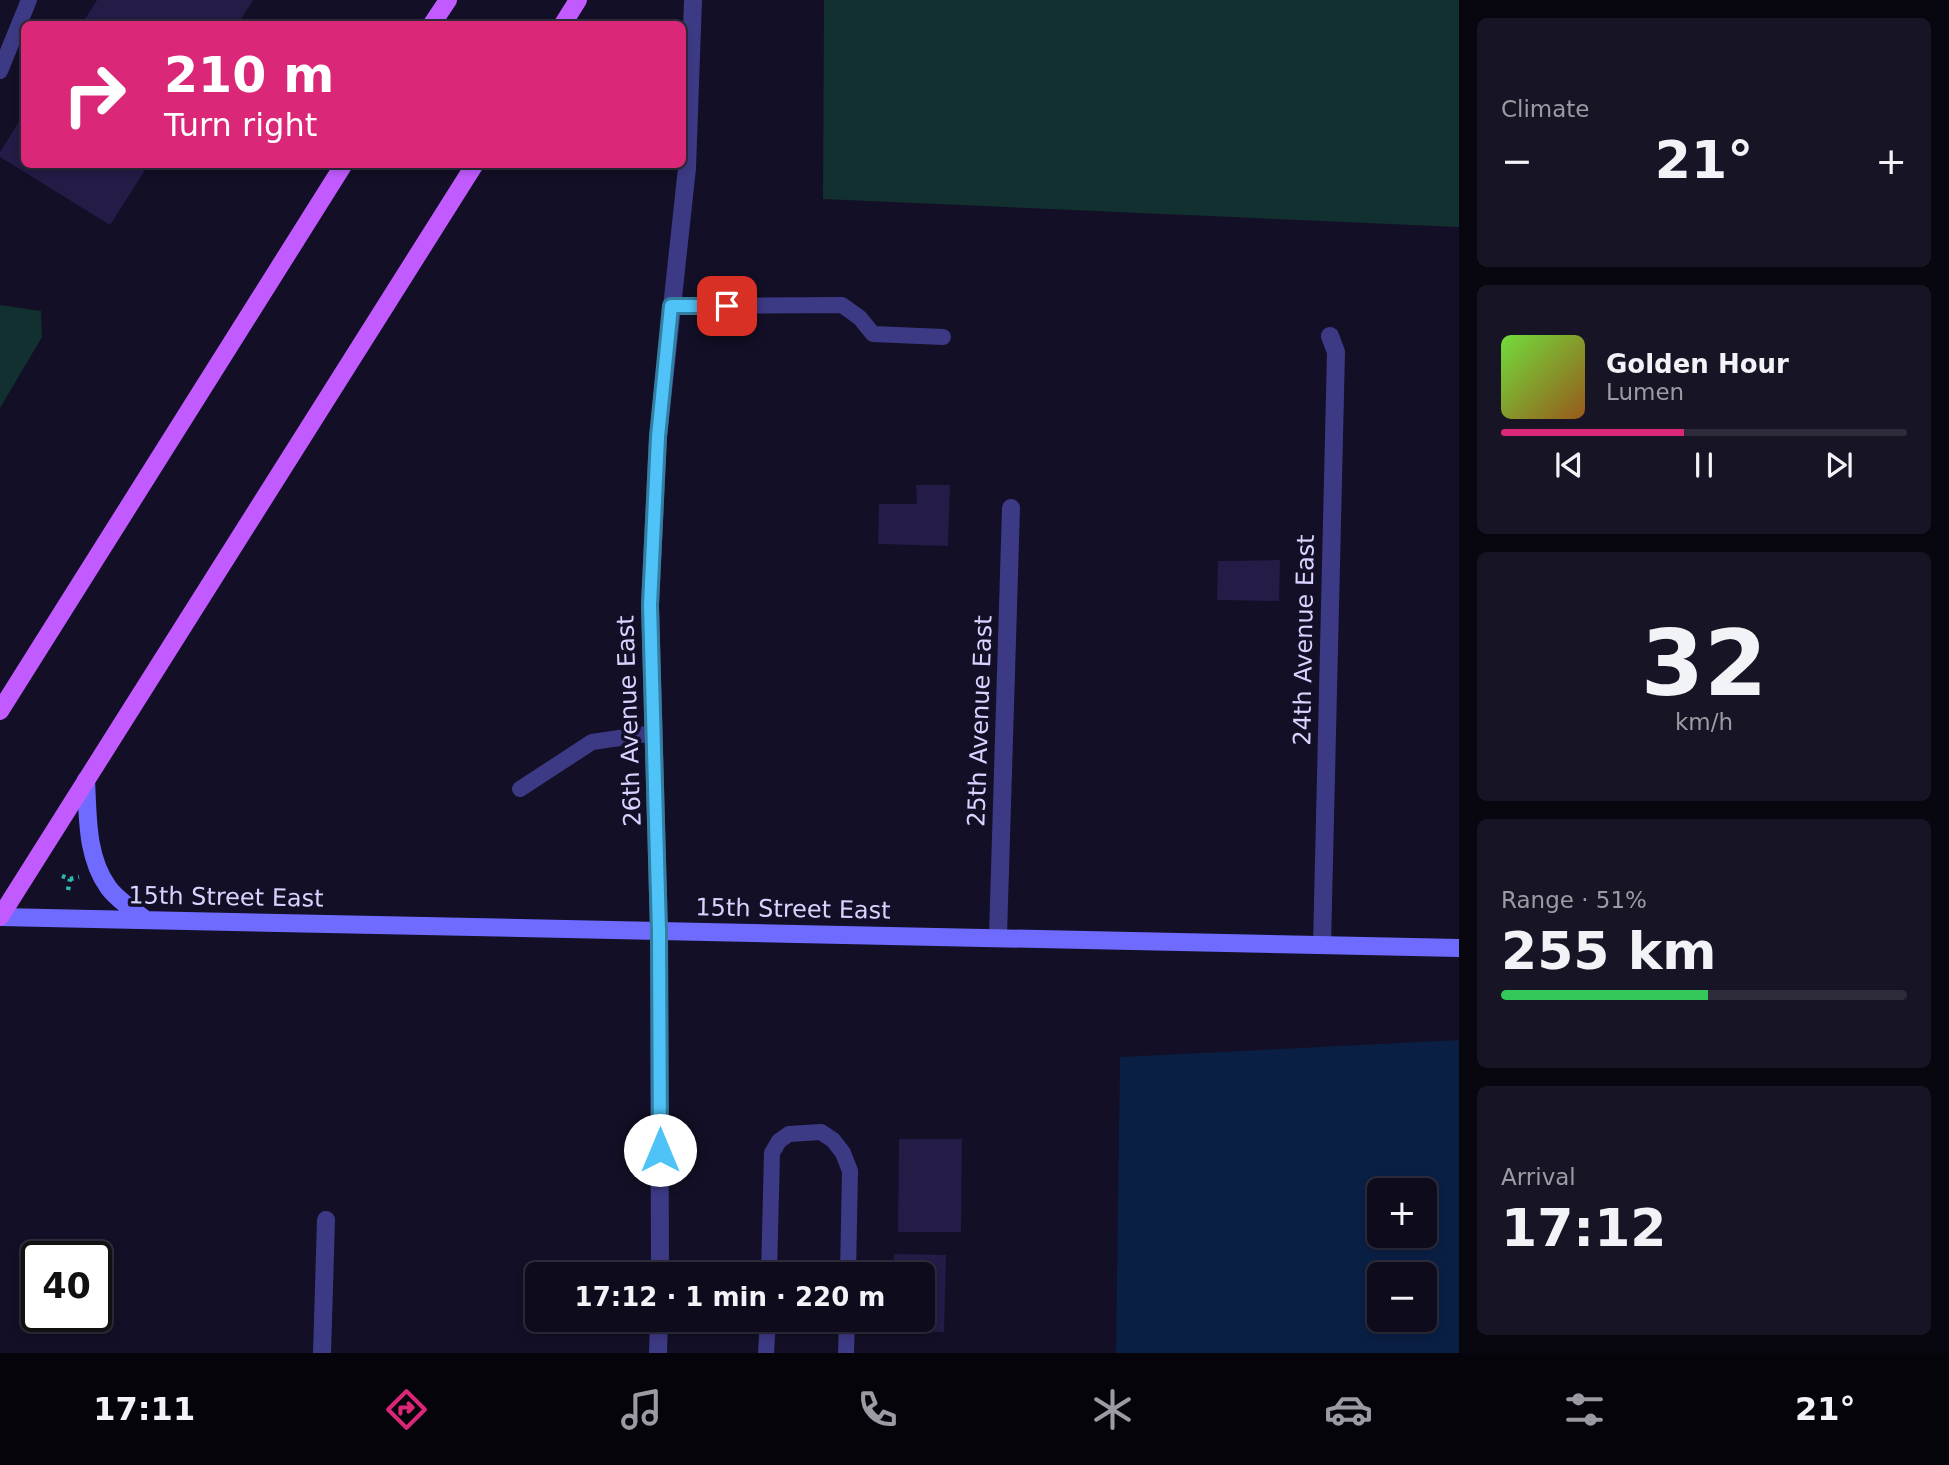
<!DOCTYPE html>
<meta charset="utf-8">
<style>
:root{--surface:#0e0b1c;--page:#171425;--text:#f1f3f6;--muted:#9b9ba3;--line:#2e2b3b;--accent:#db2777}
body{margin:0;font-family:"DejaVu Sans",sans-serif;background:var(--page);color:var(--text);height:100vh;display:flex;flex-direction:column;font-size:26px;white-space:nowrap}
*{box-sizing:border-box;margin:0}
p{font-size:23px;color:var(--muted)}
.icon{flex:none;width:38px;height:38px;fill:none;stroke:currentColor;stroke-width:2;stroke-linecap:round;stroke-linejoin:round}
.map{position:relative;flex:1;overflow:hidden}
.details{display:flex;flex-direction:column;gap:18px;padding:18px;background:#08060f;width:490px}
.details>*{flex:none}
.hud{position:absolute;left:21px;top:21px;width:665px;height:147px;border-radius:10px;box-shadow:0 4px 10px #0003,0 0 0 2px var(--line);background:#db2777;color:#fff;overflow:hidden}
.fabs{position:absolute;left:1367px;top:1178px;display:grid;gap:14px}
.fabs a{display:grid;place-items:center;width:70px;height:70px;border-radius:10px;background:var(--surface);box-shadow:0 4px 10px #0003,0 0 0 2px var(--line);font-size:35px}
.speed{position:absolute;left:21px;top:1241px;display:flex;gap:14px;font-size:35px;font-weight:700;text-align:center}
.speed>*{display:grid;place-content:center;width:91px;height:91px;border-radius:50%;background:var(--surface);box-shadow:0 4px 10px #0003,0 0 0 2px var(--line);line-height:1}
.speed .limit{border:4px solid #111;border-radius:10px;background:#fff;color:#111}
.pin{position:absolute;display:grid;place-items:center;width:60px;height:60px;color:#fff;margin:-30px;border-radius:14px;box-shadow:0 4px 10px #0006}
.me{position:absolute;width:77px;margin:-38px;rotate:0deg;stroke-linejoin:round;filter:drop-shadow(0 0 5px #0008)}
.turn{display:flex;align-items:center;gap:24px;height:147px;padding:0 28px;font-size:32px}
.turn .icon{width:91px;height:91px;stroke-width:2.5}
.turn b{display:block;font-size:49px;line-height:60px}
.big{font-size:52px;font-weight:700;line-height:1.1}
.details .widget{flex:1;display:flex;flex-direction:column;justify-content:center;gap:10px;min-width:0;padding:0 24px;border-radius:10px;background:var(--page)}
.details .dial{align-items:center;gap:0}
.dial b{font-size:91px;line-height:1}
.song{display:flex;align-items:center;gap:21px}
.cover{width:84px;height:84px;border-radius:10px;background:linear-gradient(135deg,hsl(100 70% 55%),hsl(30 70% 35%))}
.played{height:7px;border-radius:4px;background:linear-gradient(90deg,var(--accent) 45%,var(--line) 45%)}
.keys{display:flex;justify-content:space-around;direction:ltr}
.heat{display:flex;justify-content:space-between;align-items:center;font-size:38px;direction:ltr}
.charge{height:10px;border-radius:5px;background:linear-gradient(90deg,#34c759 51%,var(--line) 0)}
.trip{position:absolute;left:525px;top:1262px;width:410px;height:70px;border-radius:10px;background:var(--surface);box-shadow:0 4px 10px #0003,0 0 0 2px var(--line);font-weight:700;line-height:70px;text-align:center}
.tabs{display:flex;height:112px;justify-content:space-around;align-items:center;background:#06040b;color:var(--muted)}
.tabs .icon{width:49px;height:49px}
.tabs .active{color:var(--accent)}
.tabs b{font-size:32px;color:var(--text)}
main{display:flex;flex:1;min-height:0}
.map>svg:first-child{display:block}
.green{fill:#12302f}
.water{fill:#0a1f44;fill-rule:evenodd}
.building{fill:#241b47}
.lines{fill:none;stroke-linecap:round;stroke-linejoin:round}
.path{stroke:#2fb8b0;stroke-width:4.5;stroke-dasharray:3.5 5;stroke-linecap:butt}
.service{stroke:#3d3a85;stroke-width:16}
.minor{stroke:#3d3a85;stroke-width:18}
.tertiary{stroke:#3d3a85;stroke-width:18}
.secondary{stroke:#6f6bff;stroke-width:18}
.primary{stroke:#c25bff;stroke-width:18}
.route-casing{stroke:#337fa1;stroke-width:18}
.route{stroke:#4fc3f7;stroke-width:12}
.labels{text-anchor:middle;stroke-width:7;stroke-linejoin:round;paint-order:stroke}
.street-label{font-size:24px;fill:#d9d4ff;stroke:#130f26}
</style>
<main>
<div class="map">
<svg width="1459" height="1353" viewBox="0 0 1459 1353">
<rect width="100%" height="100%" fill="#130f26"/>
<path class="green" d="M824 0H1459V227L823 199Z
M0 305 41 311 42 337 0 408Z"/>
<path class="water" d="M1459 1040V1353H1116L1120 1057ZM1379 1190H1424V1236H1379ZM1379 1274H1424V1320H1379Z"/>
<path class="building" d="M97 0H253L238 24H82Z
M24 114V164H149L110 225 0 157V152Z
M916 485H950L948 546 878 544 879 504H917Z
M1280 560 1279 601 1217 600 1218 561Z
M899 1139H962L961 1232H898Z
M894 1254 946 1255 944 1332 892 1331V1320H922V1274H893Z"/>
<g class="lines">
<path class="path" d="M62 876 70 879 79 877
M68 890 70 879"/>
<path class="service" d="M0 71 29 0
M671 306 842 305 860 318 873 334 943 337
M520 789 592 742 654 733
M769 1274 772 1153 779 1141 789 1134 821 1132 833 1140 843 1153 850 1171 848 1274
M766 1353 768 1320
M846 1353 847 1320"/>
<path class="minor" d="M998 936 1011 508
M1322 945 1336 352 1330 336
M322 1353 326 1220"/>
<path class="tertiary" d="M660 1274 659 931 650 605 658 437 687 168 693 0
M658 1353 659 1320"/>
<path class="secondary" d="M86 780C88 816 86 856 108 887 117 900 134 910 146 920
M0 917 1459 948"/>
<path class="primary" d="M432 24 448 0
M563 24 578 0
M0 711 344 164
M0 917 475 164"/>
</g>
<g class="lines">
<defs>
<path id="route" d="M660 1150 659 931 650 605 658 437 671 306H727"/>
</defs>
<use href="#route" class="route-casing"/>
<use href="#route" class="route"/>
</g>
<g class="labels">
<g class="street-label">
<text transform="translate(1304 640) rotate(-89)" y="8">24th Avenue East</text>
<text transform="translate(629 721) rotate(-92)" y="8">26th Avenue East</text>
<text transform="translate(980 721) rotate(-88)" y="8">25th Avenue East</text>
<text transform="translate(226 897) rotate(1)" y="8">15th Street East</text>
<text transform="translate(793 909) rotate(1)" y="8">15th Street East</text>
</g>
</g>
</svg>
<div class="fabs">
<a>+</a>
<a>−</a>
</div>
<div class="speed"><div class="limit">40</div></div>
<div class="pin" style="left:727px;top:306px;background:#d93025"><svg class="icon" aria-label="arrive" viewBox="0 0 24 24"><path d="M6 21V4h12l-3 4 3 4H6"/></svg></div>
<svg class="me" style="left:660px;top:1150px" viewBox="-20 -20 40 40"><circle r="19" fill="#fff"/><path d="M0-13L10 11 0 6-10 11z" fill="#4fc3f7"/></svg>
<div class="trip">17:12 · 1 min · 220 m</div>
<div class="hud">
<div class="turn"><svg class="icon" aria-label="right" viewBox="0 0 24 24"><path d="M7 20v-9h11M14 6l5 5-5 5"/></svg><div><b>210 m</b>Turn right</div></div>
</div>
</div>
<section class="details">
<div class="widget"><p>Climate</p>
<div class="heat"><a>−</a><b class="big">21°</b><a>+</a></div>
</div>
<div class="widget">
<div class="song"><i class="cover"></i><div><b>Golden Hour</b><p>Lumen</p></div></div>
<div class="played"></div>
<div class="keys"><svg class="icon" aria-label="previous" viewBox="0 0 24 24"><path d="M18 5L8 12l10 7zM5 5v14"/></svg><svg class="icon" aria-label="pause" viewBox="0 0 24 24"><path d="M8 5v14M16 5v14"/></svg><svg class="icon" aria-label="next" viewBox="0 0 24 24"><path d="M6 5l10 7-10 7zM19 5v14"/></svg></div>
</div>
<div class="widget dial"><b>32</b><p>km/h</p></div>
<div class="widget"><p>Range · 51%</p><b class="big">255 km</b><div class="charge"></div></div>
<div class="widget"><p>Arrival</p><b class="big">17:12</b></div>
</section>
</main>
<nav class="tabs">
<b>17:11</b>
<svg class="icon active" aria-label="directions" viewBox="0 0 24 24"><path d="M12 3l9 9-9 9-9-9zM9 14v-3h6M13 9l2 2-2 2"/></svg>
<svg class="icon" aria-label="music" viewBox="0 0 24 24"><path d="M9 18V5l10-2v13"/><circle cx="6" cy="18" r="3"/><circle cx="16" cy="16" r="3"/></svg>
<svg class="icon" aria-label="phone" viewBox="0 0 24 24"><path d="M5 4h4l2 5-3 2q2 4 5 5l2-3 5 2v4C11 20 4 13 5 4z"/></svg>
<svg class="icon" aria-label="climate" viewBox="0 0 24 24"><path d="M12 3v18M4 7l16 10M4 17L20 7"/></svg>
<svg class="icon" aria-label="car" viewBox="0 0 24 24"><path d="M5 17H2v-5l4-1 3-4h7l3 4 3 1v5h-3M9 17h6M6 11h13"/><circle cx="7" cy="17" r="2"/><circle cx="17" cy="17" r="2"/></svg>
<svg class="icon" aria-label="filters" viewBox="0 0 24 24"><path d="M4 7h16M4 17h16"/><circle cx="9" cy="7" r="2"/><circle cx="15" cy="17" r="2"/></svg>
<b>21°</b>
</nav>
